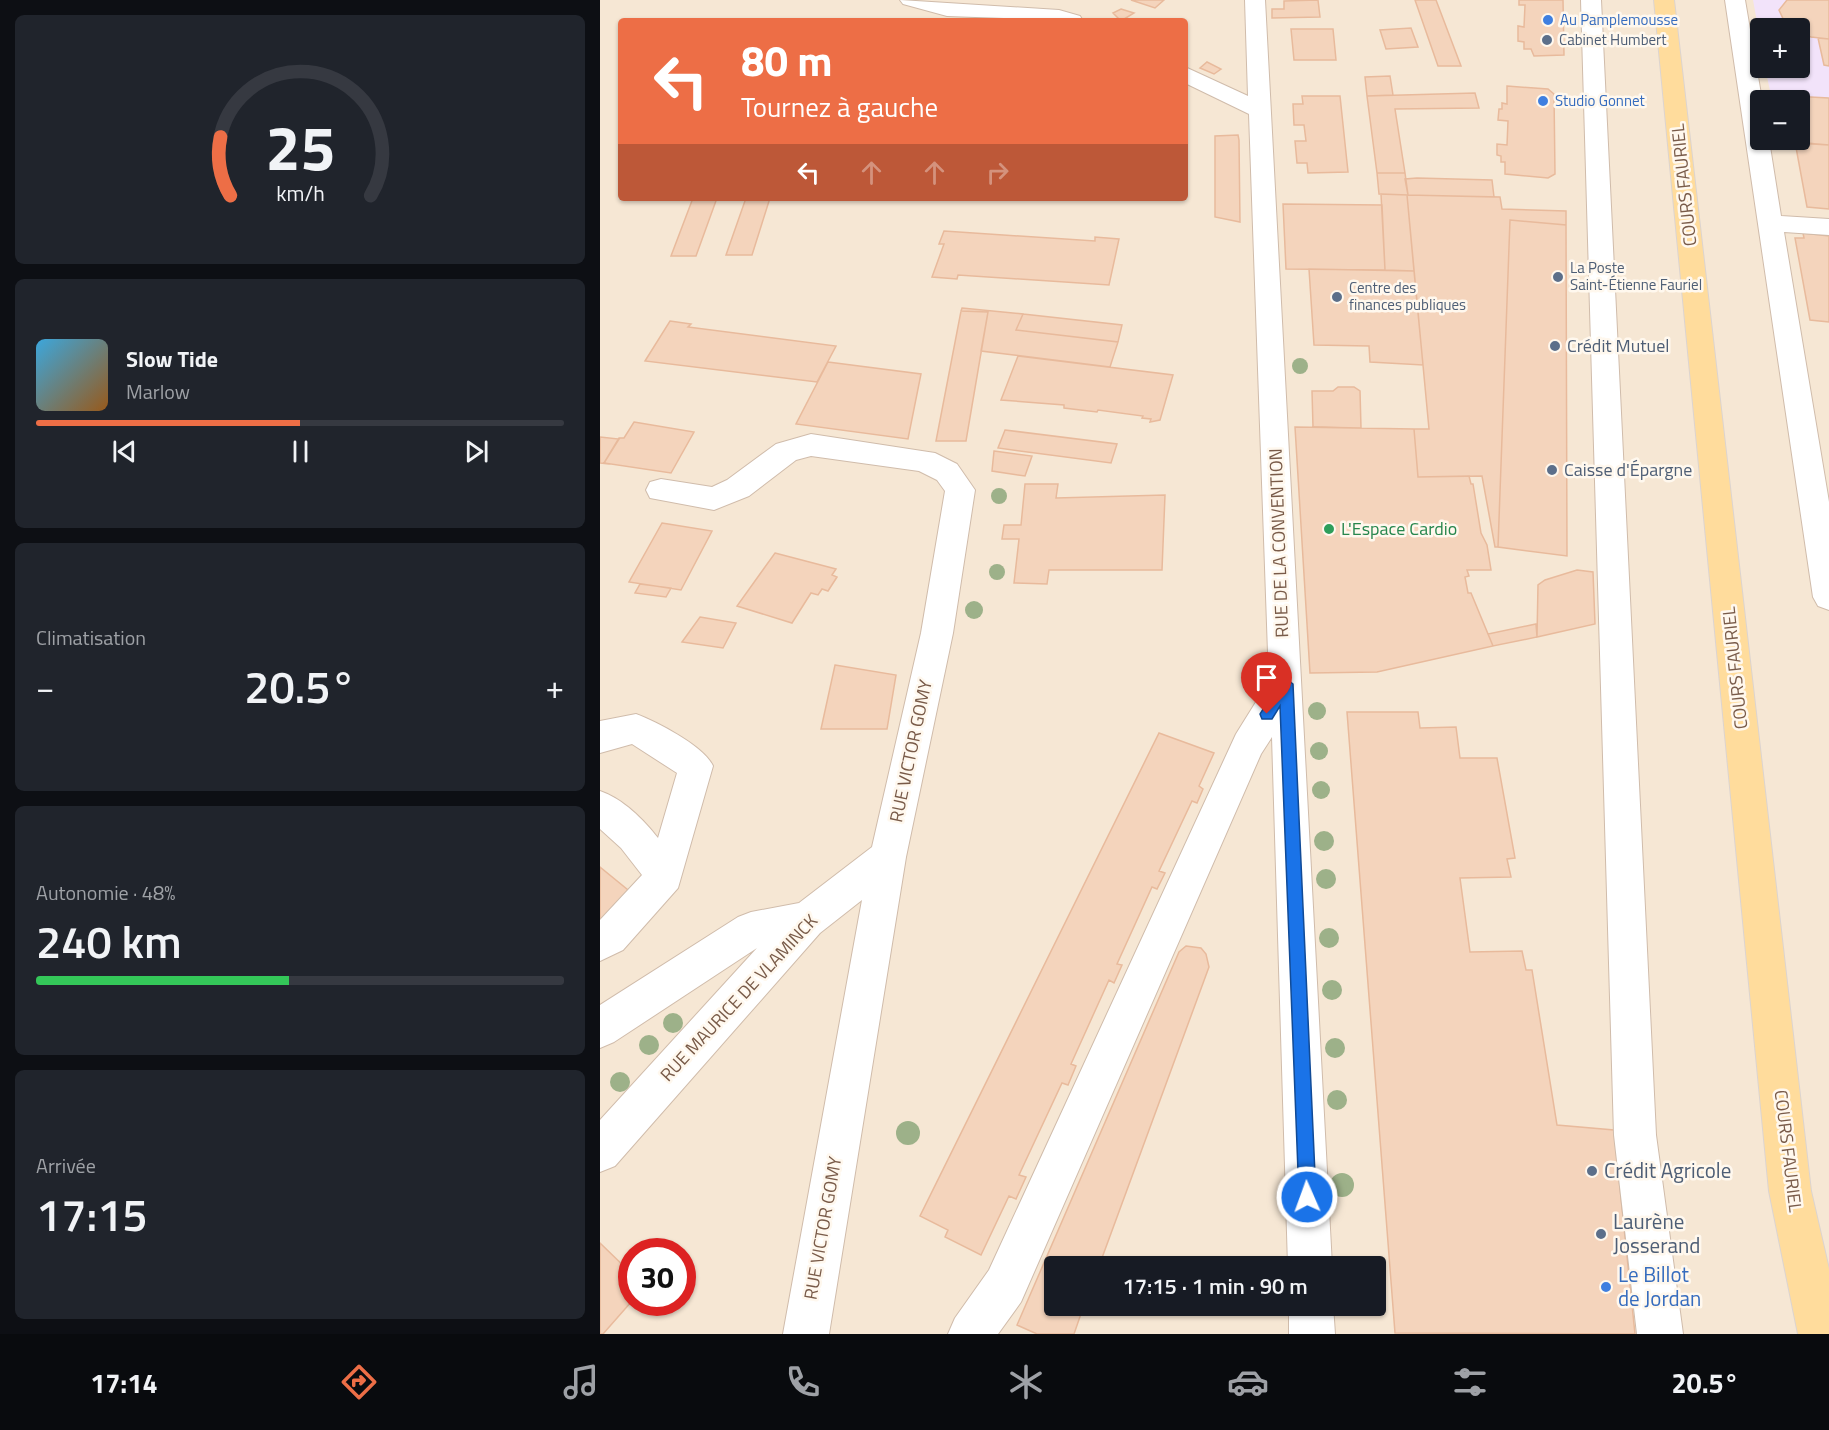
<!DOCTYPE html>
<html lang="fr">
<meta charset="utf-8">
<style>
:root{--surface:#171b24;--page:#20242c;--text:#f1f3f6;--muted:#9ea1a6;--line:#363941;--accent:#ed6e46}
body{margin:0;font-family:"Titillium Web",sans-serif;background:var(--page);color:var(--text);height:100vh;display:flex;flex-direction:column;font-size:22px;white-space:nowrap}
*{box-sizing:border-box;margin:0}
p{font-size:20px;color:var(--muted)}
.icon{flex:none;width:33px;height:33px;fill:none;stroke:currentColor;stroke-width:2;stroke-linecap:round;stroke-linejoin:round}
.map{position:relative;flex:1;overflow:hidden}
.sheet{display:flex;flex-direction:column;gap:15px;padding:15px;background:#0d0f14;width:600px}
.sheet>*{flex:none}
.hud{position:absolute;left:18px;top:18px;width:570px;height:183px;border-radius:6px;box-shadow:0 2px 4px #0004;background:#ed6e46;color:#fff;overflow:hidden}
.fabs{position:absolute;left:1150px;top:18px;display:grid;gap:12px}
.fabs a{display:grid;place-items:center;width:60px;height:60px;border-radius:6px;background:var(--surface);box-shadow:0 2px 4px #0004;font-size:30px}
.speed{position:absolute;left:18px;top:1238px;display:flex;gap:12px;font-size:30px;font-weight:700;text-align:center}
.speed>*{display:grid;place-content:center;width:78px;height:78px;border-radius:50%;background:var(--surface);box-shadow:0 2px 4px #0004;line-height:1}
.speed .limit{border:9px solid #d22;background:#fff;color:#111}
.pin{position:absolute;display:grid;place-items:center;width:51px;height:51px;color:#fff;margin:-62px -26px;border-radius:50% 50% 50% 0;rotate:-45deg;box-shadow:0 0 6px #0007}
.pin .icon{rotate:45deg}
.me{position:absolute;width:66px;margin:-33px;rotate:358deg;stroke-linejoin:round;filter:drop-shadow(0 0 4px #0008)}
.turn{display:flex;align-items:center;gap:21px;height:126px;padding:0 24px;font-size:27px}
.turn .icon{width:78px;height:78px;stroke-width:2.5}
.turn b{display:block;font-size:42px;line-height:51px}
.lanes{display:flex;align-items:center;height:57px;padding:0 24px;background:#0003;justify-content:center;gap:30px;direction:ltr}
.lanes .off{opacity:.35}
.big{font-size:45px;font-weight:600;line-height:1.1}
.sheet .widget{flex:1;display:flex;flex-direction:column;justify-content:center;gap:9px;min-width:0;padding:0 21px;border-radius:9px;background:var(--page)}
.sheet .dial{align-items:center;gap:0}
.dial svg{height:156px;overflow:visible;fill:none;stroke:var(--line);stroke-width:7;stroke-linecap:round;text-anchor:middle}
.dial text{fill:var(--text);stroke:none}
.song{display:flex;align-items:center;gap:18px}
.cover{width:72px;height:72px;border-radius:9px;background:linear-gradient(135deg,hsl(200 70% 55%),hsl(30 70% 35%))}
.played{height:6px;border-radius:3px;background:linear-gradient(90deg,var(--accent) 50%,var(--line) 50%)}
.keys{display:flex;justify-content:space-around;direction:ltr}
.heat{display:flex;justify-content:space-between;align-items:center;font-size:33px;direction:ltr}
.charge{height:9px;border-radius:4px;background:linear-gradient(90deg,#34c759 48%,var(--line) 0)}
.trip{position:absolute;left:444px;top:1256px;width:342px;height:60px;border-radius:6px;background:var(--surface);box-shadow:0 2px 4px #0004;font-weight:600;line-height:60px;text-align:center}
.menu{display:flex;height:96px;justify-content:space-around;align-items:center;background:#090b0e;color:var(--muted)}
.menu .icon{width:42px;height:42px}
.menu .on{color:var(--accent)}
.menu b{font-size:27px;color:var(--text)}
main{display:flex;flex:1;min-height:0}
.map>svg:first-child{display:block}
.residential{fill:#f6e7d4;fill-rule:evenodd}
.education{fill:#f2e3fa}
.building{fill:#f4d4bc;stroke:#e8ba9c;stroke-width:1.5}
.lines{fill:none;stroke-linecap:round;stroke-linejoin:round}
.minor-casing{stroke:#d0bcab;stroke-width:2}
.major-casing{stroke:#dcd4d0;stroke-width:2}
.minor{fill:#fff;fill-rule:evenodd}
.major{fill:#ffdc9c;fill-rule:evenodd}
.tree{fill:#9db189}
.route{fill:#1a73e8;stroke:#114b97;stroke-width:1.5}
.shop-dot{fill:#3f7fe0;stroke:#fff8ee;stroke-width:2}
.service-dot{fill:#5c6f8a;stroke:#fff8ee;stroke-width:2}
.leisure-dot{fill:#2e9e5b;stroke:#fff8ee;stroke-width:2}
.labels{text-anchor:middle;stroke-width:5;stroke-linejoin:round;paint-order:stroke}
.far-shop-label{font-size:15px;fill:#366cbe;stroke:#fff8ee;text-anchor:start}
.far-service-label{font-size:15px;fill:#4e5e75;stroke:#fff8ee;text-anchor:start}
.street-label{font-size:18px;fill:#795b49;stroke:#fff8ee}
.service-label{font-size:18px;fill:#4e5e75;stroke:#fff8ee;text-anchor:start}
.leisure-label{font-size:18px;fill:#27864d;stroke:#fff8ee;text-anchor:start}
.near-service-label{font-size:21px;fill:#4e5e75;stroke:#fff8ee;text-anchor:start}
.near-shop-label{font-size:21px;fill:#366cbe;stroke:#fff8ee;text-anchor:start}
</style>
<main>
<section class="sheet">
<div class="widget dial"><svg viewBox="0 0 100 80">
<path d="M14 69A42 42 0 1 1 86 69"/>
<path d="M14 69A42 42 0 0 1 9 39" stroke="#ed6e46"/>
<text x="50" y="56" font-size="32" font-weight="700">25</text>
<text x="50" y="72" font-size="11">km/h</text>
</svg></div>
<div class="widget">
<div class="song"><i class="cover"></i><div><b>Slow Tide</b><p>Marlow</p></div></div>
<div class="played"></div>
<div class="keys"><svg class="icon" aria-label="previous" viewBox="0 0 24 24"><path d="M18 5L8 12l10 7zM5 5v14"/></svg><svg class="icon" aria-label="pause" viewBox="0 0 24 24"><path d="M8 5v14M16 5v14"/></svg><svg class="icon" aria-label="next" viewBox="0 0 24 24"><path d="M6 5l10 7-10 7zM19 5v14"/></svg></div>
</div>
<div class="widget"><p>Climatisation</p>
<div class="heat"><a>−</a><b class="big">20.5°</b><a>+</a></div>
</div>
<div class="widget"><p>Autonomie · 48%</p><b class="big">240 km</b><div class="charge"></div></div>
<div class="widget"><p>Arrivée</p><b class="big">17:15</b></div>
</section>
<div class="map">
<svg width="1229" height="1334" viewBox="0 0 1229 1334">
<rect width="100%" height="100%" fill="#fdf5e6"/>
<path class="residential" d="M0 0H1229V1334H0ZM21 21H585V198H21ZM1161 28H1200V68H1161ZM1161 100H1200V140H1161ZM32 1251H82V1302H32ZM454 1266H776V1305H454Z"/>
<path class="education" d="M1153 0H1229V98L1171 95 1165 68H1200V28H1161V44Z"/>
<path class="building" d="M531 0H564L555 8Z
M718 0 720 17 672 18V9H684V1Z
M815 0H836L861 66H838Z
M919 0H963L964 55 934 56 931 49H924V42L918 41V26L924 27 925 5H919Z
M1187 0H1229V39L1211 37 1200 33V28H1191L1186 25 1179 10Z
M521 9 534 13 521 21 513 13Z
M811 28 818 47 786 49 780 30Z
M691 29H733L736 60H694Z
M1218 38 1229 39V66L1224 65Z
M607 62 621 69 614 74 600 68Z
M790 76 793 95 767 96 765 77Z
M907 86 948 89 954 94 955 174 948 178 905 174V162H901V156L897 155V144L907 145 908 121 898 120 899 109H902V103L907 104Z
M875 93 879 108 795 109 805 173H777L767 96Z
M1171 95 1229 98V145L1178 142V140H1200V100H1172Z
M702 96H740L748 172 708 173 707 163H697L695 141H706L704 125H694L693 104H703Z
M638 135 639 140 640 222 615 217V136Z
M1195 142 1229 145V209L1207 207Z
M777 173H805L808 195 779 194Z
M817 178 892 180 894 197 808 195 805 179Z
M781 194 807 195 814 271 785 270Z
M807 195 900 197 902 209 966 211V225L910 220 898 547H895L882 476 818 477 814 429H829Z
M93 198H117L96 256H71Z
M146 198H170L152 255H126Z
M683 204 782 205 785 270 686 269Z
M910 220 966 225 967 556 898 547Z
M344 231 495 241V237L519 239 509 285 358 275 357 279 332 277 344 244H339Z
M1203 233 1229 236V322L1210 320 1195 238H1204Z
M709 269 814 271 823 365 770 362 769 346 714 345Z
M362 308 423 314 416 330 518 342 510 367 381 351 388 312 361 311Z
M361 311 388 312 366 441H336Z
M423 314 522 325 518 342 416 330Z
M70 321 91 324 88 327 236 346 217 382 45 361Z
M418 356 573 375 560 420 550 422 551 419 542 418 543 416 498 410 497 412 464 408V405L401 400Z
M228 362 321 374 308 439 196 424Z
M738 387H754L760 391 761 428 713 427 712 391H733Z
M34 422 94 432 71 473 4 463 19 438H24Z
M695 427 814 429 818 477 869 476 871 484H873L881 533 887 545 891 570H867L869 576 865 577 868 593H871L893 646 777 672 710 673Z
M405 430 517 444 511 463 398 448Z
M0 437 19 439 4 463 9 464 0 463Z
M394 451 432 456 425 476 392 471Z
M425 484H458L456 498 565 495 562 570H449L447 584 414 583 419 539H402L404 525H421Z
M62 523 112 531 81 590 29 582Z
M175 553 236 569 232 575 237 577 228 591 222 589 218 595 211 593 192 623 137 606Z
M977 570 993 572 995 624 937 637 938 585 945 580Z
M40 584 71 588 66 597 35 593Z
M100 617 136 623 123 648 82 642Z
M936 624 937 637 893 646 888 634Z
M235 665 296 675 287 729H221Z
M747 712H818L820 728 856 727 860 758H897L915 858 907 859 911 877 860 878 870 952 922 951 926 970H932L957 1125 1014 1130 1035 1334 795 1333Z
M559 733 614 753 599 786 603 789 597 803 592 801 559 871 565 873 557 889 552 887 517 964 522 965 514 983 509 980 471 1064 476 1066 468 1085 462 1083 419 1175 426 1177 416 1199 409 1196 381 1255 345 1237 348 1230 320 1216Z
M0 867 33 894 0 925Z
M586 946 601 948 606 954 609 967 499 1266H454V1305H484L474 1334H437L417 1325 579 952Z
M0 1243 32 1274V1301L3 1334H0Z"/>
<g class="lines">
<defs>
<path id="minor" d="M300 0 459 10 480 16 483 21 347 16 303 4Z
M645 0H665L732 1266H688L672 737 661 754 421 1302 398 1334H348L355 1318 389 1270 636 734 669 681 649 114 585 83V67L648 96Z
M981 0H1001L1056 1135 1083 1334H1037L1014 1135Z
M1125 0H1145L1162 100 1161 140H1169L1181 216 1229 219V235L1184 232 1229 502V610L1218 606 1213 597Z
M211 434 335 453 357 464 375 490 353 633 306 857 229 1334H183L262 900 220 933 15 1166 0 1172V1120L157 948 14 1042 0 1048V1005L138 917 151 912 199 903 272 847 321 633 345 491 337 480 319 471 211 456 196 460 149 496 114 510 50 498 46 490 50 482 61 479 112 487 127 480 176 444Z
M36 714C57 722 104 746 113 766L78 888 23 950 0 961V920L42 875 21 848 0 829V791C23 799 43 819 58 838L77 773 32 744 0 753V721Z
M689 1305H733L735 1334H689Z"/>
<path id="major" d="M1054 0H1074L1211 1191 1229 1269V1334H1198L1169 1191Z"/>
</defs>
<use href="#minor" class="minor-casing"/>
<use href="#major" class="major-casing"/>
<use href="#minor" class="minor"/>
<use href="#major" class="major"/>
</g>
<g class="tree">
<circle cx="700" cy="366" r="8"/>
<circle cx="399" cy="496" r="8"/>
<circle cx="397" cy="572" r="8"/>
<circle cx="374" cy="610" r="9"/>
<circle cx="717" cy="711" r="9"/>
<circle cx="719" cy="751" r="9"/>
<circle cx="721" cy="790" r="9"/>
<circle cx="724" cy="841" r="10"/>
<circle cx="726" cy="879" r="10"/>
<circle cx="729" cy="938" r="10"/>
<circle cx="732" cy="990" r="10"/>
<circle cx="73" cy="1023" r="10"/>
<circle cx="49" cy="1045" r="10"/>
<circle cx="735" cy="1048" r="10"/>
<circle cx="20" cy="1082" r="10"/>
<circle cx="737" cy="1100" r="10"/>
<circle cx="308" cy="1133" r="12"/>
<circle cx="742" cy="1185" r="12"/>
</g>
<path class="route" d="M686 678 693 684 716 1197 714 1203 707 1206 701 1203 699 1197 680 706 672 719H662L660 714 681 680Z"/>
<g class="shop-dot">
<circle cx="948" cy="20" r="6"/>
<circle cx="943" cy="101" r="6"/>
<circle cx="1006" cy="1287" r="6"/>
</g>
<g class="service-dot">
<circle cx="947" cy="40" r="6"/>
<circle cx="958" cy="277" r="6"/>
<circle cx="737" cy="297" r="6"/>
<circle cx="955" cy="346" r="6"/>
<circle cx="952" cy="470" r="6"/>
<circle cx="992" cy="1171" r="6"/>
<circle cx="1001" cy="1234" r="6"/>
</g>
<circle class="leisure-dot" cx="729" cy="529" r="6"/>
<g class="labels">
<g class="far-shop-label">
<text x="960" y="25">Au Pamplemousse</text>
<text x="955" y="106">Studio Gonnet</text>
</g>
<g class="far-service-label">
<text x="959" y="45">Cabinet Humbert</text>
<text x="970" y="273">La Poste<tspan x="970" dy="17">Saint-Étienne Fauriel</tspan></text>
<text x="749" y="293">Centre des<tspan x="749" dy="17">finances publiques</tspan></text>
</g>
<g class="street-label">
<text transform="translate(1084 185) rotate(-96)" y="6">COURS FAURIEL</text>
<text transform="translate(679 543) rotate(-92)" y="6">RUE DE LA CONVENTION</text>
<text transform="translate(1135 668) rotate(-96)" y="6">COURS FAURIEL</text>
<text transform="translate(311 751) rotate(-78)" y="6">RUE VICTOR GOMY</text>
<text transform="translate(139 998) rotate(-47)" y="6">RUE MAURICE DE VLAMINCK</text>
<text transform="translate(1188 1151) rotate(83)" y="6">COURS FAURIEL</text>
<text transform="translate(223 1228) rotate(-80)" y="6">RUE VICTOR GOMY</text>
</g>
<g class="service-label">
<text x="967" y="352">Crédit Mutuel</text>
<text x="964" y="476">Caisse d'Épargne</text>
</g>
<g class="leisure-label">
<text x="741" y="535">L'Espace Cardio</text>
</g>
<g class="near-service-label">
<text x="1004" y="1178">Crédit Agricole</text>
<text x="1013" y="1229">Laurène<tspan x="1013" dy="24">Josserand</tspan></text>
</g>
<g class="near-shop-label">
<text x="1018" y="1282">Le Billot<tspan x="1018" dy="24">de Jordan</tspan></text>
</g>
</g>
</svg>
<div class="fabs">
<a>+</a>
<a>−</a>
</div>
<div class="speed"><div class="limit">30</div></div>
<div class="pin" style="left:667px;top:714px;background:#d93025"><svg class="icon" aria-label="arrive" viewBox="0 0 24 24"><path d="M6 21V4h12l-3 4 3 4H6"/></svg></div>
<svg class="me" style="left:707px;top:1197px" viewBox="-20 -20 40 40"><circle r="17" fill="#1a73e8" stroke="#fff" stroke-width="3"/><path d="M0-11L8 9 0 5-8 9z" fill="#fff"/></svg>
<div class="trip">17:15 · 1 min · 90 m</div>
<div class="hud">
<div class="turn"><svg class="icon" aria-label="left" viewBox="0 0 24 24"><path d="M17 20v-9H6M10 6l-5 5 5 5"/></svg><div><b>80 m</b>Tournez à gauche</div></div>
<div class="lanes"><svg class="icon" aria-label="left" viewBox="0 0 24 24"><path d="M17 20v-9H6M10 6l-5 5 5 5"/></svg><svg class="icon off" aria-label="ahead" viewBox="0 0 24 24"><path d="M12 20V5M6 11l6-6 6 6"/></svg><svg class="icon off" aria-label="ahead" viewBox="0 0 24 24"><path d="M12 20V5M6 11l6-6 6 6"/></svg><svg class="icon off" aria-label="right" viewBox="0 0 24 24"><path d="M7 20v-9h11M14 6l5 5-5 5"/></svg></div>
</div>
</div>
</main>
<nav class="menu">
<b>17:14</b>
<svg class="icon on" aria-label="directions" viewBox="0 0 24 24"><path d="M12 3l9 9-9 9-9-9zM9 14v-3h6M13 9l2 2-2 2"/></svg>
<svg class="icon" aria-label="music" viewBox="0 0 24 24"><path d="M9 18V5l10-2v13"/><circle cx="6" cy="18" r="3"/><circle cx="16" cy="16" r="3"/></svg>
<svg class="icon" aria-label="phone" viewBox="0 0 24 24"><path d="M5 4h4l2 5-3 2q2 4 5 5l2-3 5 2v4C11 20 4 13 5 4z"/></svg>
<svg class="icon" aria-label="climate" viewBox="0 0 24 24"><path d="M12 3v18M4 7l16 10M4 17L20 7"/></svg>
<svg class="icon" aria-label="car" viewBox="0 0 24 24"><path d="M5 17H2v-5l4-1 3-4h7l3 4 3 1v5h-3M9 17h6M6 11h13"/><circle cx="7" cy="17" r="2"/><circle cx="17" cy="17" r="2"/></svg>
<svg class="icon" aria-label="filters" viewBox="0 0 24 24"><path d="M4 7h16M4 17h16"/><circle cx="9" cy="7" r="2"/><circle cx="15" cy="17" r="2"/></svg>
<b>20.5°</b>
</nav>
